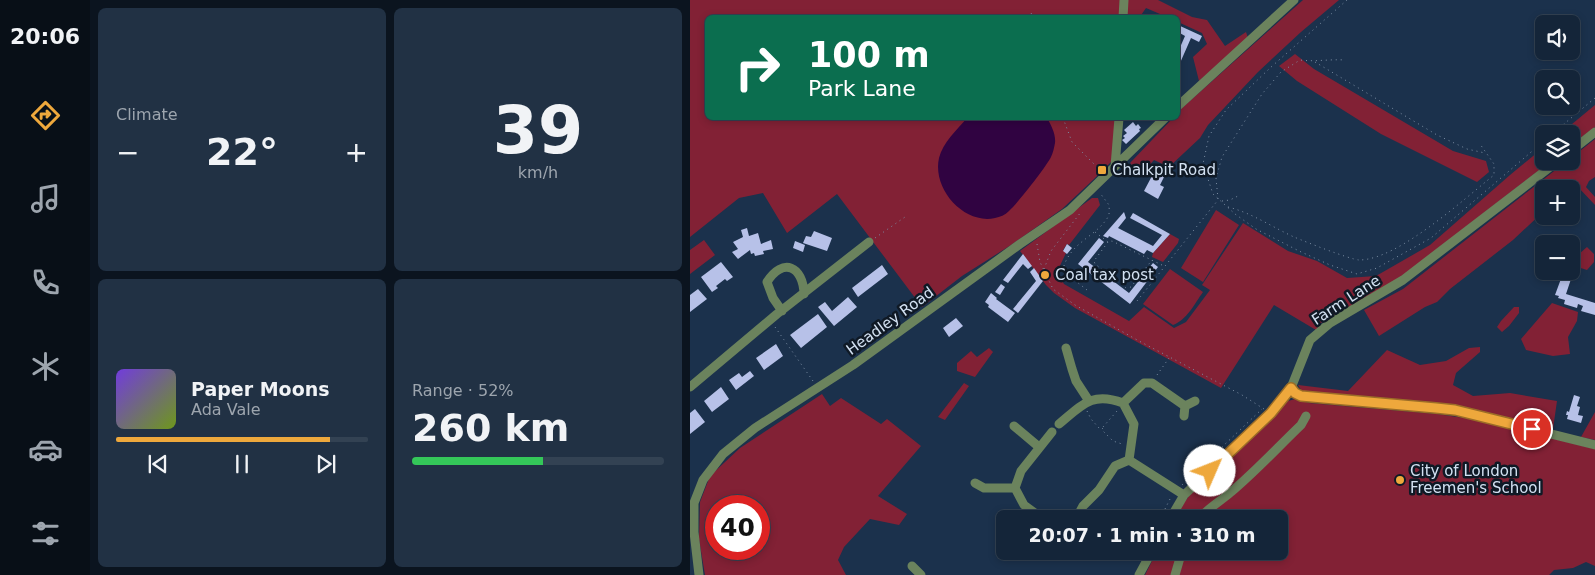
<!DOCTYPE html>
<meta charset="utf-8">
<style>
:root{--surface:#142539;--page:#213144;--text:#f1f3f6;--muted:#9da5ae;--line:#334253;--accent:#eea83c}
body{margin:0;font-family:"DejaVu Sans",sans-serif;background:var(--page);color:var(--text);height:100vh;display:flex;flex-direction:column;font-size:19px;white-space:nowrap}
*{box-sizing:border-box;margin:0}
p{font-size:16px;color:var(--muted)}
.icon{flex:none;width:28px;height:28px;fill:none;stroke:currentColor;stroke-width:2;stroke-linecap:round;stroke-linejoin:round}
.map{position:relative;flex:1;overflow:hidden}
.drawer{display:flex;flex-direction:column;gap:8px;padding:8px;background:#0b141f;width:600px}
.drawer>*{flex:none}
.banner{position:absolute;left:15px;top:15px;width:475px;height:105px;border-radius:8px;box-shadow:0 2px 8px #0003,0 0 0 1px var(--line);background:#0b6e4f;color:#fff;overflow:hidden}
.controls{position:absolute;left:845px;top:15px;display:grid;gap:10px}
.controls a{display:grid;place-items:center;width:45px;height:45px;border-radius:8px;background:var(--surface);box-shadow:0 2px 8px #0003,0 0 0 1px var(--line);font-size:25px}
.speed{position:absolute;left:15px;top:495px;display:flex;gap:10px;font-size:25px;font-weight:700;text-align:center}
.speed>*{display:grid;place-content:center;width:65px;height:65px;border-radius:50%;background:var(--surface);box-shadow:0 2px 8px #0003,0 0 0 1px var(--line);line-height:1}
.speed .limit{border:8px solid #d22;background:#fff;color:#111}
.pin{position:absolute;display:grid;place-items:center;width:42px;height:42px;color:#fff;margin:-21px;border:2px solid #fff;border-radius:50%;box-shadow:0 1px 5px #0007}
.me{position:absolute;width:55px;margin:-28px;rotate:46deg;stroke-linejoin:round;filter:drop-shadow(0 0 4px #0008)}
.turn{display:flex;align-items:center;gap:18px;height:105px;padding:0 20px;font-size:22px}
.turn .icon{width:65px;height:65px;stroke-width:2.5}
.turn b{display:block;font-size:35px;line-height:42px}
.big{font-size:38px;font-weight:700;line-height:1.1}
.drawer .card{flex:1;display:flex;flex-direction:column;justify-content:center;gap:8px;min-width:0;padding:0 18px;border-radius:8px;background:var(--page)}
.drawer .dial{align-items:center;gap:0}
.dial b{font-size:65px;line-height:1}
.song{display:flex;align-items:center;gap:15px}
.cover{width:60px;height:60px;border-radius:8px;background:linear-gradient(135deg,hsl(260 70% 55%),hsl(80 70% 35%))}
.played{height:5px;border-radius:2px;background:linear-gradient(90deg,var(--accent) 85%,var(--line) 85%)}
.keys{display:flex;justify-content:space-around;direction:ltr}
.heat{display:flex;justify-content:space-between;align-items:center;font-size:28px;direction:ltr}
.charge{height:8px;border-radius:4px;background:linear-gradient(90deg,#34c759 52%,var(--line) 0)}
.drawer .tiles{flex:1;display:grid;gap:8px;grid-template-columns:repeat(2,1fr)}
.trip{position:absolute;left:306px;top:510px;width:292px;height:50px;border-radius:8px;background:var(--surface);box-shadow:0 2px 8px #0003,0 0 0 1px var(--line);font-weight:700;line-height:50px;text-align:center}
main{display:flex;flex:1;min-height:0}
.tab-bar{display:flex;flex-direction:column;width:90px;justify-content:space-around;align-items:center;background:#080f17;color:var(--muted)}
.tab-bar .icon{width:35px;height:35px}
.tab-bar .current{color:var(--accent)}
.tab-bar b{font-size:22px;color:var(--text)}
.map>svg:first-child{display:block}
.green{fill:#822135;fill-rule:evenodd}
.water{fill:#300341}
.building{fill:#b7c1e8}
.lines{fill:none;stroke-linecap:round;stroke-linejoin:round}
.path{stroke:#7d8fa5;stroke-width:1;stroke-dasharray:1 4;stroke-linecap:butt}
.minor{stroke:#6b835d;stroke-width:9}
.route-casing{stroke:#9b6d27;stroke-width:12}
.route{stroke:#eea83c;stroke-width:9}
.poi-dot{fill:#eea83c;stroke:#0f1925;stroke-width:2}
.labels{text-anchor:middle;stroke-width:5;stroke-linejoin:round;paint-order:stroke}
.poi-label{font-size:15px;fill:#d3e1f2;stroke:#0f1925;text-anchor:start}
.street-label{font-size:15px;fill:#d3e1f2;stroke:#0f1925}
</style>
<main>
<nav class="tab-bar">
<b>20:06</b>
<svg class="icon current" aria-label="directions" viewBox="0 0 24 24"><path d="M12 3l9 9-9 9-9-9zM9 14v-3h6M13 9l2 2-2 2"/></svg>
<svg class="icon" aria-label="music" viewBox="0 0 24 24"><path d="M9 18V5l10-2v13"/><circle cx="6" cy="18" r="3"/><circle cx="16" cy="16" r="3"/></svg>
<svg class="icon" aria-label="phone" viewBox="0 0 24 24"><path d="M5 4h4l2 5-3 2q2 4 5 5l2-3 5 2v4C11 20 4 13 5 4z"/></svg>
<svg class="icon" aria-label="climate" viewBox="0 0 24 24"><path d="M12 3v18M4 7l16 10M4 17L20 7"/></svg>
<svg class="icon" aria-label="car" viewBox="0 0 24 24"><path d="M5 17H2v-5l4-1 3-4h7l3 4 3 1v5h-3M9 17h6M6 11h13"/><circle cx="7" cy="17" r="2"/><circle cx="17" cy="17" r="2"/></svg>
<svg class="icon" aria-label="filters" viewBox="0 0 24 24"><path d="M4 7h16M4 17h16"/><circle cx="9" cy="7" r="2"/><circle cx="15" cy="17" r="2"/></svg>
</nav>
<section class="drawer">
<div class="tiles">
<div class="card"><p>Climate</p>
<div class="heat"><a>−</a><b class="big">22°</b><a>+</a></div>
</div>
<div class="card dial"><b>39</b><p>km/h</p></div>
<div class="card">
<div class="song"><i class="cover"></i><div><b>Paper Moons</b><p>Ada Vale</p></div></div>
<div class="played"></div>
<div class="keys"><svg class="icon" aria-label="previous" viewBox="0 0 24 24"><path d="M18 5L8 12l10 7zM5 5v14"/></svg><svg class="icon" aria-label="pause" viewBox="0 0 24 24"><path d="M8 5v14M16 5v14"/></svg><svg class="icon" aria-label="next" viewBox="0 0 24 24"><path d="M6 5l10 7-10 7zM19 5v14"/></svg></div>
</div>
<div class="card"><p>Range · 52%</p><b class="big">260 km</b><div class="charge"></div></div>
</div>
</section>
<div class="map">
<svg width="905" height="575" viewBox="0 0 905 575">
<rect width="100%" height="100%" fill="#1b314c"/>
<path class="green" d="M0 0H468L502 17 517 20 535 46 556 32 558 38 509 81 503 57 517 44 512 33 488 22V18L477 17 456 8 449 18H18V118H425L422 161 404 179 372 209 321 245 272 276 232 307 147 194 97 233 73 193 49 198 0 237Z
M613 0H649L611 32 568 72 518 125 510 138 479 167 464 160 456 169H446L440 163 483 118H488V113L492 108Z
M605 54 624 69 763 151 796 161 799 172 787 182 691 134 607 81 589 66Z
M905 105V127L881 145V134H870Z
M905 139V177L899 181 896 187 905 197V205L887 186 885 182 877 189H854V211L823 240 760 289 747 302 735 307 689 336 674 310 713 289 877 161H881V158Z
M854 147V161H861L711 277 631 323 626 330 584 305 531 388 385 308 364 293 356 285 330 251 402 198H408L410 205 379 245 377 244 373 250 376 253 367 272 374 284 439 321 454 307 484 328 496 322 520 290 512 285 553 223 598 251 627 261 657 278 686 276 740 245 820 175Z
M526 210 549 225 513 282 491 268Z
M480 234 489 239 488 243 473 262 462 257 463 253Z
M14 240 25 255 0 274V250Z
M897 247 904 254V262L897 270 881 265V261Z
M480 269 513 292C505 303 497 320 483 325L453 304Z
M862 303 888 312 887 321 878 337 880 354 863 356 836 350 831 339Z
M824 307H829V313L819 326 812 332 807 327 811 321Z
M790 347V352L766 373 763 385 783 396 820 393 867 401 863 429 760 405 613 393 608 385 658 391 697 350 730 365 756 361 779 348Z
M299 348 303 352 285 377 267 371V363L281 351 287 357Z
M274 383 279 386 255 420 248 417Z
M132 394 140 406 151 398 191 424 197 419 231 446 188 496 217 514 209 525 180 519 154 547 148 560 156 575H15L9 539 10 502 20 476 50 448ZM26 506H69V549H26Z
M605 399 619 403 747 414 788 420 905 449V566L896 562 883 568 864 570 859 575H455L467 551H590V519H484L490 508 502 492 588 409 598 401Z
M905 412V440L891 437Z"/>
<path class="water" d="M277 118H357C361 125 366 134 365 143 364 148 363 153 361 157 356 167 327 204 319 211 315 215 310 217 305 218 274 225 242 189 249 158 253 142 267 130 277 118Z"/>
<path class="building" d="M488 25 512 36 509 42 501 38 490 63 488 62V52L495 36 488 32Z
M443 122 446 126 448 124 451 128 449 129 450 131 436 144 432 140 435 138 433 136 437 133 434 130Z
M461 166 466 168 467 166 477 171 470 185 474 187 468 199 454 191 463 174 458 171Z
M434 212 436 218 428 228 463 246 472 235 440 218 443 213 480 234 463 253 457 250 454 254 419 236 418 238 413 236Z
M57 228 59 236 68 233 71 244 81 240 83 249 73 251 74 254 65 256 64 253 61 254 60 250 48 259 42 252 48 249 43 242 53 237 51 230Z
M124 231 142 238 137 251 113 243 116 236 121 237Z
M409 238 414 242 398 262 439 293 463 263 468 267 440 304 388 264Z
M105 241 115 245 113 252 103 248Z
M377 244 382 248 377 254 373 251Z
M333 254 342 266 338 269 333 264 318 283 313 280Z
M31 262 43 277 37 281 35 279 26 286 28 288 22 292 11 277Z
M192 265 198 274 168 297 162 288Z
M344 268 353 281 328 313 323 309 346 281 340 272Z
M876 274 882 276 876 294 905 303V315L891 311 893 306 888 304 887 308 874 304 875 300 868 298 869 296 865 295 872 276H875Z
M311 284 315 287 310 295 305 292Z
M8 289 17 299 0 312V295Z
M301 293 307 298 306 299 325 313 318 322 298 307 299 305 295 302Z
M158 297 167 307 144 326 128 307 135 302 142 311Z
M128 314 137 327 111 348 100 335Z
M266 318 273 326 259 337 253 328Z
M86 344 93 356 74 370 66 358Z
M60 371 64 376 46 390 39 380 49 373 52 377Z
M31 387 39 399 22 412 14 401Z
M884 395 890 397 887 406 890 407 888 415 893 416 891 423 877 419 878 415H876L877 411 879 412Z
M5 409 15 422 0 434V413Z"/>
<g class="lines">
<path class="path" d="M657 0 580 68 536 110 519 136 513 164 523 194 545 214 566 229 609 251 640 265 667 274 687 268 741 238 854 141
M341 13 344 18
M625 62 747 135 777 149 795 153
M373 118 382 142 409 169
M862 134 905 98
M528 199 526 178 532 157 572 94 591 72 610 60C626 62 638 59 655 60
M532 201 540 200 550 195
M538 207C562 213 582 227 604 237 616 242 659 259 669 260 708 260 774 199 804 175V164L790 144
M405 232 418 242 422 241 474 266
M185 238 215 217
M418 242 404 261 405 264 436 288 441 287 462 260
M347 244 350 262 363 289 385 305 449 341 552 395 574 409
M354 269 361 251 391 212
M397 290 377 274 373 269C380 242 406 237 418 217 420 213 419 208 419 205L410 193
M447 301 528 200
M85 327 123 381
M467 375 479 358
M397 411 401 419 409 428 411 427 414 430 413 431 423 441 432 444
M413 427 427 411
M492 485 572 409
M475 509 481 497"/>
<path class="minor" d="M433 18 434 0
M488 106 604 0
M881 151 905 132
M425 166 429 118
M92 311 83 298 77 282C93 257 113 266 114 294
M376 348 382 369 386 381 399 401
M0 387 87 314 179 242
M601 388 605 393 611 396 765 410 905 445
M433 403 454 383H462L495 406 494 416
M495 406 505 401
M369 424C392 405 402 391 433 403L444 424 439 460 494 495
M324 426 349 447
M285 483 294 488H325
M353 519 334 505 325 488 331 471 362 432
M386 519 393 506 409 490 425 466 439 460
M480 519 494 495 581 413 601 388 620 340 640 323 713 280 868 161
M509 519C518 508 531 501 541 492 566 471 588 447 611 425L616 416
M222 566 231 575
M9 575 4 532V503L13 480 33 454 65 428 163 365 330 244 380 210 475 118
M449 575 462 551
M485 575 492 551"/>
</g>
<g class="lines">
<defs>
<path id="route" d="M520 471 581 413 601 388 605 393 611 396 746 408 765 410 842 429"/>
</defs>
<use href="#route" class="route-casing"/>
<use href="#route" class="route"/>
</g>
<g class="poi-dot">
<rect x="407" y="165" width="10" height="10" rx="2.5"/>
<circle cx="355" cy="275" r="5"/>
<circle cx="710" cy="480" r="5"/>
</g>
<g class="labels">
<g class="poi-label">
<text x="422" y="175">Chalkpit Road</text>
<text x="365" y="280">Coal tax post</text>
<text x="720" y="476">City of London<tspan x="720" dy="17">Freemen's School</tspan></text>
</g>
<g class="street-label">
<text transform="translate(656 300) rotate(-33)" y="5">Farm Lane</text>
<text transform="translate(200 321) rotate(-36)" y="5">Headley Road</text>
</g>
</g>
</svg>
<div class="controls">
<a><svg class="icon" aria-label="sound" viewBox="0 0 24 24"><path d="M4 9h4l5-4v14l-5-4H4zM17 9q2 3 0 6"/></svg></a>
<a><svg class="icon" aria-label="search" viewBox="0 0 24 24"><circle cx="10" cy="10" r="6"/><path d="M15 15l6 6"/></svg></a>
<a><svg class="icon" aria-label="layers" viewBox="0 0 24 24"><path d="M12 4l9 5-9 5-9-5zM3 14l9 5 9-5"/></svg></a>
<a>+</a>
<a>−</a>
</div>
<div class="speed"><div class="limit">40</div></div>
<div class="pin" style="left:842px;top:429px;background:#d93025"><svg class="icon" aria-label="arrive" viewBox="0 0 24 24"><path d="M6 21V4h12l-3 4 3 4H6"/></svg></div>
<svg class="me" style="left:520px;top:471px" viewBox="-20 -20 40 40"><circle r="19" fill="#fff"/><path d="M0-13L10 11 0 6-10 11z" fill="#eea83c"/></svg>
<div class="trip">20:07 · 1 min · 310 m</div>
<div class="banner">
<div class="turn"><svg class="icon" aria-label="right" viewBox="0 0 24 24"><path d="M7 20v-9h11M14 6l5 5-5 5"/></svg><div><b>100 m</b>Park Lane</div></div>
</div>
</div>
</main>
